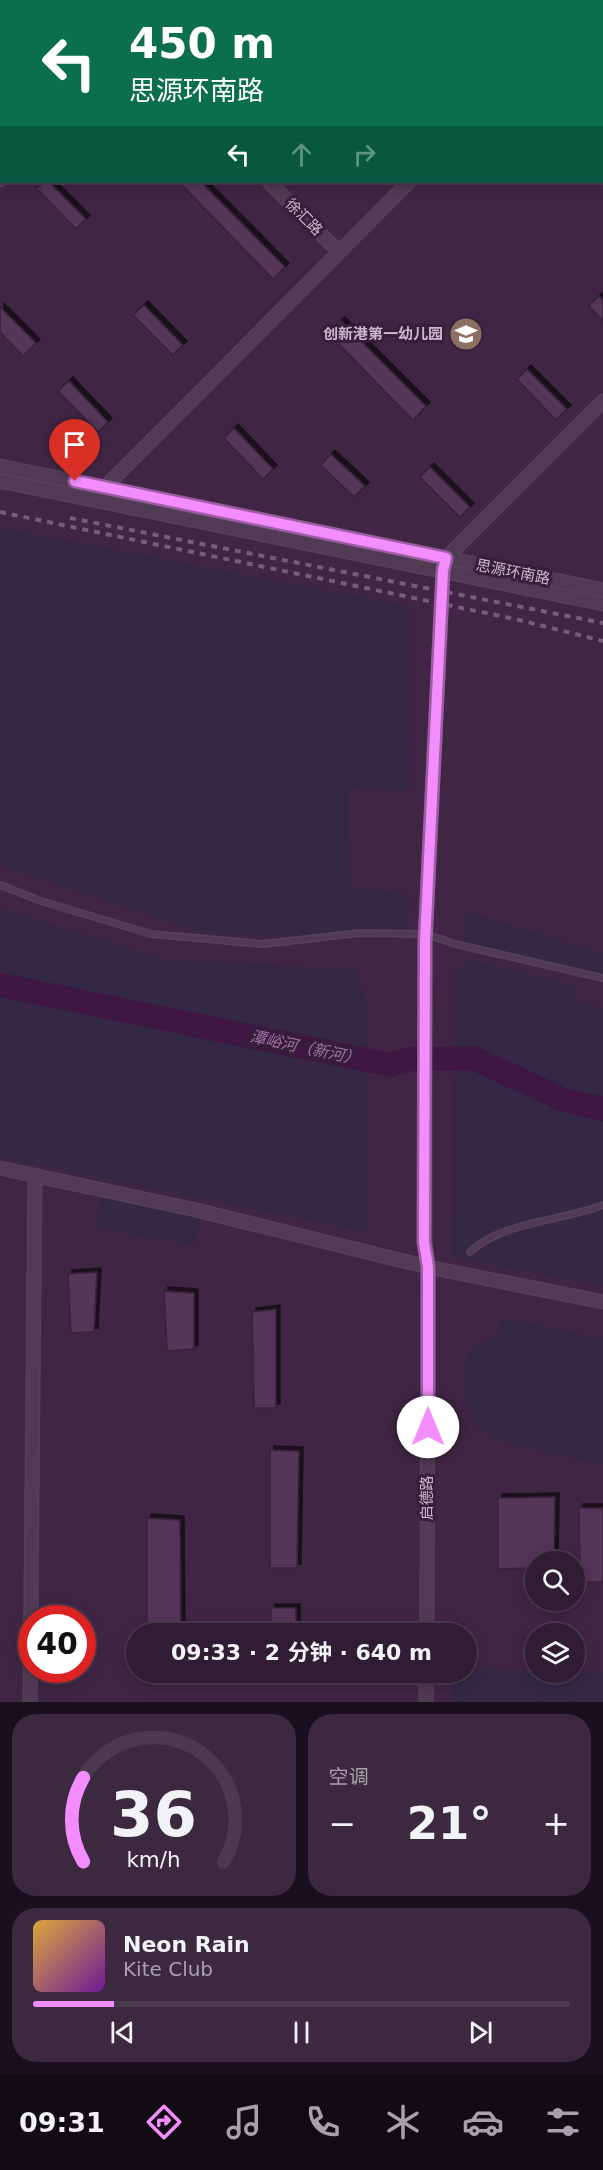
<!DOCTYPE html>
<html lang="zh">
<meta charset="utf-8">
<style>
:root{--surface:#301c33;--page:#3c293f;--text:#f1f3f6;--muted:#a8a1ac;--line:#4b3a4e;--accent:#f38dfd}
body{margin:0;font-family:"DejaVu Sans","Noto Sans SC",sans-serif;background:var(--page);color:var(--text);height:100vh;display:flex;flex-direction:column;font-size:22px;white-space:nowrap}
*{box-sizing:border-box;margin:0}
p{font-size:20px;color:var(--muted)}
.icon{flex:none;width:33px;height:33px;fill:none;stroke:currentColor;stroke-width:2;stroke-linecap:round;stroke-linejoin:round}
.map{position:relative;height:1702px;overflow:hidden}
.panel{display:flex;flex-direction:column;gap:12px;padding:12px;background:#1a0f1c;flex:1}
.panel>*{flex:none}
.guide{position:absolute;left:0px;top:0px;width:603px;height:183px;box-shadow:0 3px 15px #0003,0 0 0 2px var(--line);background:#0b6e4f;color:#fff;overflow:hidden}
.controls{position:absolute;left:525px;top:1551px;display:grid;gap:12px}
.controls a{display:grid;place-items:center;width:60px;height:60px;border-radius:50%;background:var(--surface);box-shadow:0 3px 15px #0003,0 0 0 2px var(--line);font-size:30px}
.speed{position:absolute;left:18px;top:1605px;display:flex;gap:12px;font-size:30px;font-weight:700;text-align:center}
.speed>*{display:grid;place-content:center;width:78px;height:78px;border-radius:50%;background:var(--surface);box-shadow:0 3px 15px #0003,0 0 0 2px var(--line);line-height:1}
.speed .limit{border:9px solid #d22;background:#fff;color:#111}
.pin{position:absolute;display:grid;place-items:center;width:51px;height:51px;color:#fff;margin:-62px -26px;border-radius:50% 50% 50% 0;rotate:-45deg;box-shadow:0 0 6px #0007}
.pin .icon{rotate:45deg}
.me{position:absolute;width:66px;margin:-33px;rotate:0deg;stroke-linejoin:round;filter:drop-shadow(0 0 4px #0008)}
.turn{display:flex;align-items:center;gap:21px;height:126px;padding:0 30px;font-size:27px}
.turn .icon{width:78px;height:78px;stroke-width:2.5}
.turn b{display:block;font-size:42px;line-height:51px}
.lanes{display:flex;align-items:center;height:57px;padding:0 30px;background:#0003;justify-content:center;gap:30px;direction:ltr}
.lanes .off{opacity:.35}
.big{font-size:45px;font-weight:700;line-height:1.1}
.panel .card{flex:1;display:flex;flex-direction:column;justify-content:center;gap:9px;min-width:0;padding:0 21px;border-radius:24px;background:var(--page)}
.panel .dial{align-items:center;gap:0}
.dial svg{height:156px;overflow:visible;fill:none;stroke:var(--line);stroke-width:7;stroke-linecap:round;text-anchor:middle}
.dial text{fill:var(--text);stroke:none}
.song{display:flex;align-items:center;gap:18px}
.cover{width:72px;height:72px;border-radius:9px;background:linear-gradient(135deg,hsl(40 70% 55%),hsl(280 70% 35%))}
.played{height:6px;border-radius:3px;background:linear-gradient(90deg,var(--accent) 15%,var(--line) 15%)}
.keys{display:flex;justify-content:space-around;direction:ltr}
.heat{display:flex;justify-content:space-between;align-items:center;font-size:33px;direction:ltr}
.panel .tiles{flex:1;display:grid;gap:12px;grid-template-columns:1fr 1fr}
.card:last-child{grid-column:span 2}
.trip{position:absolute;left:126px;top:1623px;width:351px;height:60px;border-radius:30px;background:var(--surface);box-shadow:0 3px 15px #0003,0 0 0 2px var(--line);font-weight:700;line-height:60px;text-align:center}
.tab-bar{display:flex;height:96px;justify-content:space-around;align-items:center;background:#130b14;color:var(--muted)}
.tab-bar .icon{width:42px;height:42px}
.tab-bar .current{color:var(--accent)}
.tab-bar b{font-size:27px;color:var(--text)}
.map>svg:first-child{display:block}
.green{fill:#342845}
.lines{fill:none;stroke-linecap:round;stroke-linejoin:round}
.river{stroke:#3e1743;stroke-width:24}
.building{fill:#543558;stroke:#38213b;stroke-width:1.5;filter:url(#shadow)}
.service-casing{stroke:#57415a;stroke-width:8}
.tertiary-casing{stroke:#57415a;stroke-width:15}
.service{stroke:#513a53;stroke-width:5}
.tertiary{stroke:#513a53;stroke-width:12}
.rail{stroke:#775c7b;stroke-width:4;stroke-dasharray:6 6;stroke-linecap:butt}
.route-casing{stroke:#9e5ca4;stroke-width:15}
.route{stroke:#f38dfd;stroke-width:10}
.labels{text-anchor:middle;stroke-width:6;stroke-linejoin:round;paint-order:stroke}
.street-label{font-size:15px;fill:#cbb8cd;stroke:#361f39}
.poi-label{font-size:15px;font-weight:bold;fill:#cbb8cd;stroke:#361f39;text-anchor:end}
.water-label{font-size:16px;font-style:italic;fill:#a570ad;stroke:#361f39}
</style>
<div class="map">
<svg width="603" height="1702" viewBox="0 0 603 1702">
<defs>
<filter id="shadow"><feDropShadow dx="4" dy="-4" stdDeviation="0" flood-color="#0009"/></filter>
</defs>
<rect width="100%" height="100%" fill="#402644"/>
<path class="green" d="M0 528 410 607V790L348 788 350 886 410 895 408 938 207 934 0 865Z
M0 908 165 960 356 969 368 1007V1232L0 1157Z
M465 911 603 954V979L463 945Z
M463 959 576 986 577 1001 603 1008V1286L453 1257 454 968 463 970Z
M102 1189 202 1208 195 1245 96 1228Z
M505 1319 603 1339V1464L540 1451 502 1441 473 1423C465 1398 454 1363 479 1344 486 1339 494 1337 500 1332L501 1322Z
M467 1669 535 1671 536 1672H603V1702H452V1673L466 1672Z"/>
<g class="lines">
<path class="river" d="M0 985 391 1065 411 1059 473 1058 564 1100 603 1109"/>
</g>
<path class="building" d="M44 182H49L86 219 76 229 37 189Z
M186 182H201L285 267 273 279 182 185Z
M599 296 603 300V321L589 306Z
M144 305 183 345 173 355 133 315Z
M0 307 36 343 23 356 0 332Z
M341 321 426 406 413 420 328 333Z
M527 369 567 409 556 420 517 379Z
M69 381 108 422 98 432 58 391Z
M234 428 273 469 263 479 224 438Z
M331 454 365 486 354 497 321 465Z
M430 467 470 507 460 517 420 477Z
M97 1272 94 1332 71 1333 68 1274Z
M164 1291 194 1293V1349L167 1351Z
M276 1309V1408H254L252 1312Z
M270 1450 299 1451 297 1568H270Z
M555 1497 554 1562H536V1568L498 1569V1498Z
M579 1508H603V1582H580Z
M147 1518 180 1520 181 1634H147Z
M271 1608H296V1634H271Z"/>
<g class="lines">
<defs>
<path id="service" d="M0 885 41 901 151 934 263 944 360 933 426 934 455 944 603 978
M470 1252C503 1221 563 1221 603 1205"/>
<path id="tertiary" d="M88 0 89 2
M498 0 499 2
M179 2 180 0
M589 2 590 0
M0 180 2 179
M269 182 339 252
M0 466 603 590
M0 481 603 604
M103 493 105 487 409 182
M0 1168 196 1210 428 1267 603 1302
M427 1634 428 1267 425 1242V942L443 571 446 558 603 401
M30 1702 35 1175
M426 1702V1672"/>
</defs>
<use href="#service" class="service-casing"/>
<use href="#tertiary" class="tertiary-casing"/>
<use href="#service" class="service"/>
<use href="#tertiary" class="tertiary"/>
<path class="rail" d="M0 512 515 619 603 641
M70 518 603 623"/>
</g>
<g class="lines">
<defs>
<path id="route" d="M75 481 446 558 443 571 425 942 424 1242 428 1267V1427"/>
</defs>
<use href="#route" class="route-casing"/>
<use href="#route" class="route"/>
</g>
<defs>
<symbol id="school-disc" viewBox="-11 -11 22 22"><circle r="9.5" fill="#8d6e63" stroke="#361f39"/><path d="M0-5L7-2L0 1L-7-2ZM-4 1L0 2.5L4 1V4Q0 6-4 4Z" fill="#fff"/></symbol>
</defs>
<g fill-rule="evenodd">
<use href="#school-disc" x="447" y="315" width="38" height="38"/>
</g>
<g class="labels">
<g class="street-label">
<text transform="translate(304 217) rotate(45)" y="5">徐汇路</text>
<text transform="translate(513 572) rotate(11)" y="5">思源环南路</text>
<text transform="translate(427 1498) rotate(-90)" y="5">启德路</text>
</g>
<g class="poi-label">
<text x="443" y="339">创新港第一幼儿园</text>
</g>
<g class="water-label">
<text transform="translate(305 1047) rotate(12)" y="6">潭峪河（新河）</text>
</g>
</g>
</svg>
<div class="controls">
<a><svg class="icon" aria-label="search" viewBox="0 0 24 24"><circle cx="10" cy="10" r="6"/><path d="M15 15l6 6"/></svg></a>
<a><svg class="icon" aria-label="layers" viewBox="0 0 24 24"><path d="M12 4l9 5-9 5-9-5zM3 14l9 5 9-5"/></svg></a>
</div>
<div class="speed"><div class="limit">40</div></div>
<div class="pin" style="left:75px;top:481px;background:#d93025"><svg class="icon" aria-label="arrive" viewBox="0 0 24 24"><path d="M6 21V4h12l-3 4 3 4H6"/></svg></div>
<svg class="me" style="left:428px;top:1427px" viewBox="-20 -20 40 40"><circle r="19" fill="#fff"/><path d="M0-13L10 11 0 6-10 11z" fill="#f38dfd"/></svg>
<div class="trip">09:33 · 2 分钟 · 640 m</div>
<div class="guide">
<div class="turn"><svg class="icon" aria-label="left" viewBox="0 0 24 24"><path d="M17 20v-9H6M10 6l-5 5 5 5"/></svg><div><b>450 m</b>思源环南路</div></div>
<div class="lanes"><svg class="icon" aria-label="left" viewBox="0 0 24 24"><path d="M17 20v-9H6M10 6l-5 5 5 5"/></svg><svg class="icon off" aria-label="ahead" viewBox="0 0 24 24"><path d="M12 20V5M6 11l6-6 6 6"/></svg><svg class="icon off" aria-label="right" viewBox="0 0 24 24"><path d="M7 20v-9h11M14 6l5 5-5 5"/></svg></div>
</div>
</div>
<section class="panel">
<div class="tiles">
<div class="card dial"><svg viewBox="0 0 100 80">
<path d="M14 69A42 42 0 1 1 86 69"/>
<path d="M14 69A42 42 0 0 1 14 26" stroke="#f38dfd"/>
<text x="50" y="56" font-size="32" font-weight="700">36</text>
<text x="50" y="72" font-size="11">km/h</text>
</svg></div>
<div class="card"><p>空调</p>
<div class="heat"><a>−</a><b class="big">21°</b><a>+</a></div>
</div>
<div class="card">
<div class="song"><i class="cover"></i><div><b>Neon Rain</b><p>Kite Club</p></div></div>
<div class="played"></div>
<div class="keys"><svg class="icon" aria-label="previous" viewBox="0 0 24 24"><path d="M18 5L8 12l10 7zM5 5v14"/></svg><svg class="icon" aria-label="pause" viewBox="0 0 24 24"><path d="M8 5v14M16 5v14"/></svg><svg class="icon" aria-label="next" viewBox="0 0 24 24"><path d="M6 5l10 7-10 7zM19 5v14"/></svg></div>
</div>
</div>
</section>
<nav class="tab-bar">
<b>09:31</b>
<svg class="icon current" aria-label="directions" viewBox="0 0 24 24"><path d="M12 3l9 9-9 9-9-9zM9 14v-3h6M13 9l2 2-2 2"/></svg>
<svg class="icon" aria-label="music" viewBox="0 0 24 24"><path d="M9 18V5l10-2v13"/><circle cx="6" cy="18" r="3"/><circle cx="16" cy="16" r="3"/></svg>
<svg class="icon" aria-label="phone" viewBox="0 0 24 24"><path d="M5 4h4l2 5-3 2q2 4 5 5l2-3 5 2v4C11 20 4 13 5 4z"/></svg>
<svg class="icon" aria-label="climate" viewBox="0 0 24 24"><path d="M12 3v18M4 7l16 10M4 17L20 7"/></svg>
<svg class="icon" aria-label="car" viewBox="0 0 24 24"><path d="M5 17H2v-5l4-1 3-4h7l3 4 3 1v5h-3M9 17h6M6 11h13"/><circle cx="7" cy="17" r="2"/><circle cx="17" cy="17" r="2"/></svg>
<svg class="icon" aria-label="filters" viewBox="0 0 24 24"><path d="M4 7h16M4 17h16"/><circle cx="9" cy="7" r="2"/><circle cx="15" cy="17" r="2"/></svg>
</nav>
